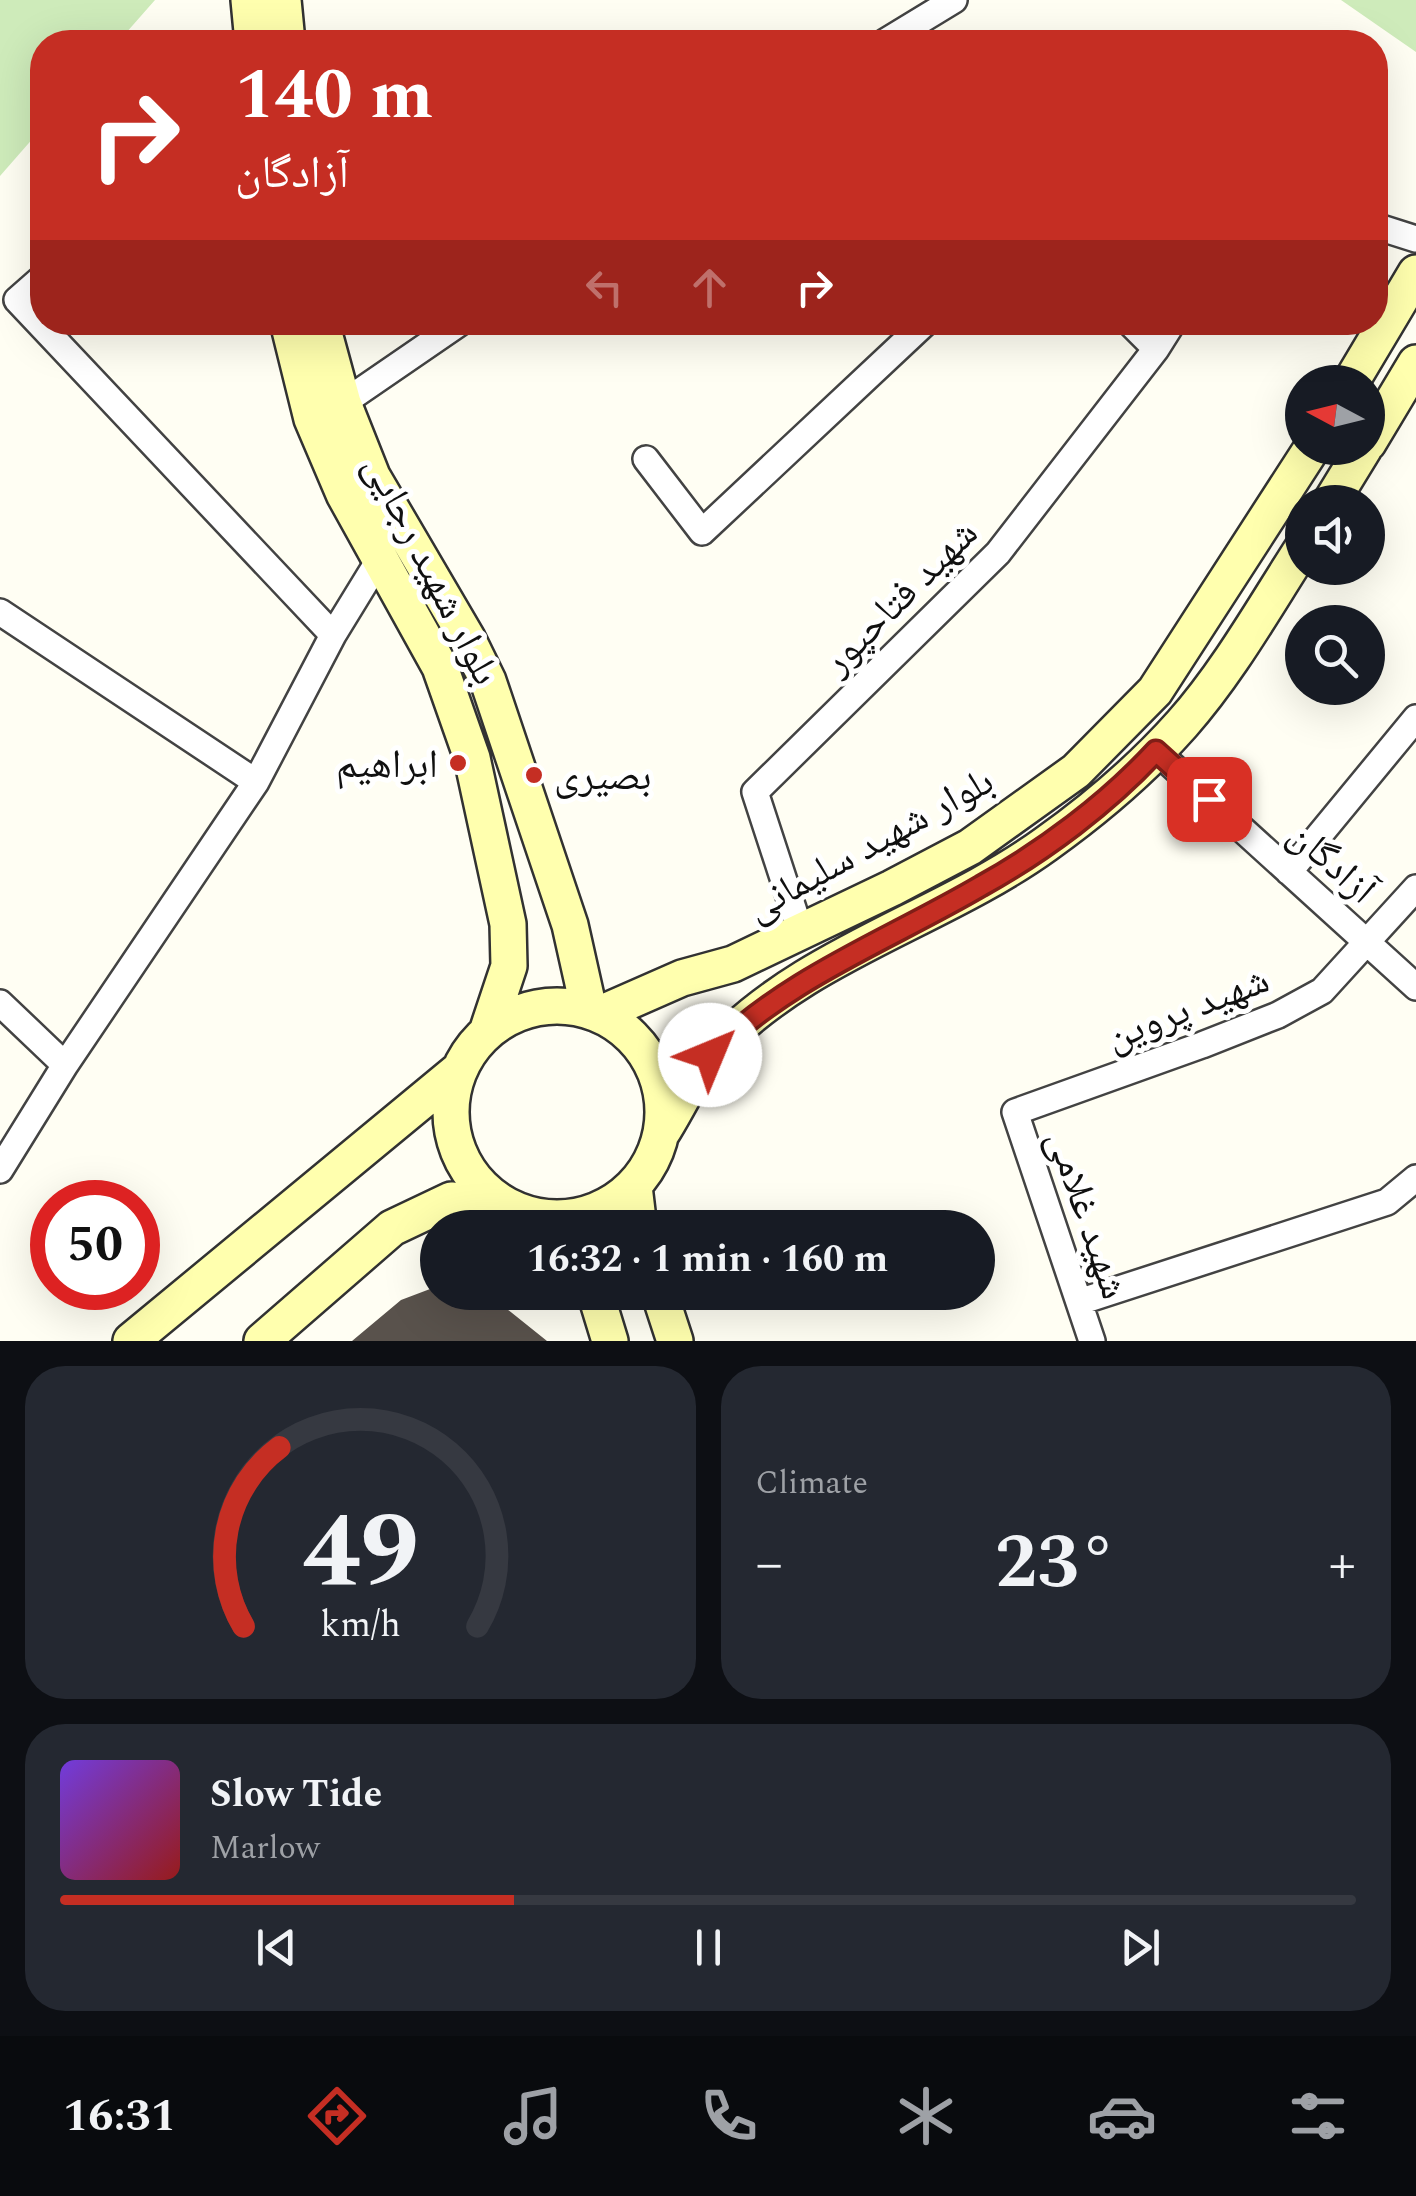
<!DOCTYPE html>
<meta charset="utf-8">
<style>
:root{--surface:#171b24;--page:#242831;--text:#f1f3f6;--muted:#9ea1a6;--line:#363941;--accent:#c52e23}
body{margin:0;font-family:Spectral,"Noto Naskh Arabic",serif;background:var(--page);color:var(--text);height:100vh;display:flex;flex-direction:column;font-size:38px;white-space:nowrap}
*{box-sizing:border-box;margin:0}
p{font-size:32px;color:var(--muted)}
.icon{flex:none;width:55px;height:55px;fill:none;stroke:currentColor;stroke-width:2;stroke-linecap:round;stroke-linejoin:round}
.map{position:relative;height:1341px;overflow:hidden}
.panel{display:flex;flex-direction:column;gap:25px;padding:25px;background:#0d0f14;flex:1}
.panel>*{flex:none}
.guide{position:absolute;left:30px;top:30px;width:1358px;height:305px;border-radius:40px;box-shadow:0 10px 40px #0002;background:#c52e23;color:#fff;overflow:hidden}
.needle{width:65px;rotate:277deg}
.buttons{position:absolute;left:1285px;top:365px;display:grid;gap:20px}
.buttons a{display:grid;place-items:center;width:100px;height:100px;border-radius:50%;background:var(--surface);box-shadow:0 10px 40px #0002;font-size:50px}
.speed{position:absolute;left:30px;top:1180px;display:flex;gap:20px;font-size:50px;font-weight:700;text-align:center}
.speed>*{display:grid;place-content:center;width:130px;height:130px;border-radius:50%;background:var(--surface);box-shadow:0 10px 40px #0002;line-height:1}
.speed .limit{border:15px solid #d22;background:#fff;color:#111}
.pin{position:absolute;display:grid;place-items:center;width:85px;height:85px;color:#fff;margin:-42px;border-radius:20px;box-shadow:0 5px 15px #0006}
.me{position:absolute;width:110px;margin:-55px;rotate:45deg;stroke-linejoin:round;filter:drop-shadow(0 0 8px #0008)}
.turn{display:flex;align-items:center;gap:35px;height:210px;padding:0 40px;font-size:45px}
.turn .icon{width:130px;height:130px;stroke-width:2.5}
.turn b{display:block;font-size:70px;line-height:85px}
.lanes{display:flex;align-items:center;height:95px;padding:0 40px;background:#0003;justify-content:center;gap:50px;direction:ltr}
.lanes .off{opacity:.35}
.big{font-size:75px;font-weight:700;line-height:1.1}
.panel .card{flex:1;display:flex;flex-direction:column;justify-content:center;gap:15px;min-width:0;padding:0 35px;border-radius:40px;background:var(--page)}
.panel .dial{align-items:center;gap:0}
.dial svg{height:260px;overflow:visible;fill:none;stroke:var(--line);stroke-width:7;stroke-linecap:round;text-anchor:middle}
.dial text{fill:var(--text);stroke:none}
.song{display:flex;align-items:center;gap:30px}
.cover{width:120px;height:120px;border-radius:15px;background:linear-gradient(135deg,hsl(260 70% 55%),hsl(0 70% 35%))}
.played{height:10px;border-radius:5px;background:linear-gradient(90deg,var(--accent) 35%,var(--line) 35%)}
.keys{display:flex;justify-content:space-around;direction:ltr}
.heat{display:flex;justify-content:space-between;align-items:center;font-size:55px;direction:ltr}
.panel .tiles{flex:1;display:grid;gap:25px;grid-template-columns:1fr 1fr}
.card:last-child{grid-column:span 2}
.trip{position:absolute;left:420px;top:1210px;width:575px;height:100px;border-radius:50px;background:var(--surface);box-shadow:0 10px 40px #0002;font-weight:700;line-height:100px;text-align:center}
.menu{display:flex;height:160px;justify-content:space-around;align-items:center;background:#090b0e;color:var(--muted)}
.menu .icon{width:70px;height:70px}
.menu .selected{color:var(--accent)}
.menu b{font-size:45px;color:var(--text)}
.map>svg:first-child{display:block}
.green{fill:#ceebba}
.building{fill:#59524c}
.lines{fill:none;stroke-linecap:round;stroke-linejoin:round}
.minor-casing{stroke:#434343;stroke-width:30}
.secondary-casing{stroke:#323232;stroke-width:40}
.minor{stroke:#fff;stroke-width:25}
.secondary{stroke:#ffffae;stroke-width:35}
.route-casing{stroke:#801e17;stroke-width:25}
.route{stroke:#c52e23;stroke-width:18}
.poi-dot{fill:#c52e23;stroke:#fff;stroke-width:4}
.labels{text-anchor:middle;stroke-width:10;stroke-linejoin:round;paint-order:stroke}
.street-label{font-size:40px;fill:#101010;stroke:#fff}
.poi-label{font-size:40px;fill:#101010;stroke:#fff;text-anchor:end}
</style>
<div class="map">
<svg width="1416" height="1341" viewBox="0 0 1416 1341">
<rect width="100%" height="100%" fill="#fffef3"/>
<path class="green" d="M0 0H155L118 42H42V128L0 176Z
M1341 0H1416V52Z"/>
<path class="building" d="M438 1286V1292H476L507 1309 547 1341H352L401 1300Z"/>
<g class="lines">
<defs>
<path id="minor" d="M885 42 954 0
M1375 226 1416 239
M42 278 17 300 333 635
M1129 322 1156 349
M343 403 461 322
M646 459 702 532 926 322
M0 612 256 782
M1156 751 1416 987
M1289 872 1416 718
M801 933 755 792 998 553 1156 349 1173 322
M0 1003 65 1065
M0 1170 65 1065 256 782 333 635 379 560
M1079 1302 1387 1202 1416 1178
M1092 1341 1015 1112 1202 1045 1278 1015 1322 991 1416 888"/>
<path id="secondary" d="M249 0 253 42
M283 0 287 42
M288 322 312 419 344 494 440 667 472 758 508 924 509 966 487 1032
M321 322 343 403 372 476 467 638 488 681 570 925 589 1010
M1351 382 1416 273
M1368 443 1416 363
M1331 502 1364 448
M451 1112a106 106 0 1 1 212 0a106 106 0 1 1-212 0Z
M600 1014 682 978 733 964 892 888 970 847 1076 771 1155 691 1312 448
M661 1134C678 1108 692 1074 714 1051 803 954 941 920 1046 844 1095 809 1142 769 1182 724 1228 672 1264 608 1302 549
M634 1186 639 1228
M595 1292 610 1341
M659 1292 675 1341
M131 1341 459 1070
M262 1341 392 1228 451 1200 506 1206"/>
</defs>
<use href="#minor" class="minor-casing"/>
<use href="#secondary" class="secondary-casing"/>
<use href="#minor" class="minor"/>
<use href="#secondary" class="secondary"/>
</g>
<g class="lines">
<defs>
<path id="route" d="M710 1055C788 977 887 941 981 886 1044 851 1107 804 1156 751L1209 799"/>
</defs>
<use href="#route" class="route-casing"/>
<use href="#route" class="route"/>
</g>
<g class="poi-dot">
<circle cx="458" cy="763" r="10"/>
<circle cx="534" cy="775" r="10"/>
</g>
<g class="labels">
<g class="street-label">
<text transform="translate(433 569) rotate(63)" y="14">بلوار شهید رجایی</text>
<text transform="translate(899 596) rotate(-45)" y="14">شهید فتاحپور</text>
<text transform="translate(869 843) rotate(-29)" y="14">بلوار شهید سلیمانی</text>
<text transform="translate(1333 861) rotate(42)" y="14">آزادگان</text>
<text transform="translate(1187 1007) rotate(-21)" y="14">شهید پروین</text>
<text transform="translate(1089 1214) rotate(71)" y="14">شهید غلامی</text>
</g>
<g class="poi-label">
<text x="438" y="777">ابراهیم</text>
<text x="554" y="789" text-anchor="start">بصیری</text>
</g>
</g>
</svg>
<div class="buttons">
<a><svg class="needle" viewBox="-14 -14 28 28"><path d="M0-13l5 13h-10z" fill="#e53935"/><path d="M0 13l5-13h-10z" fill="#9ea1a6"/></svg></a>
<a><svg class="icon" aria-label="sound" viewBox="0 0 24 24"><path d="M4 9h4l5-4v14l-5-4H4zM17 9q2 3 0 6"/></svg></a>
<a><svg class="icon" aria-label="search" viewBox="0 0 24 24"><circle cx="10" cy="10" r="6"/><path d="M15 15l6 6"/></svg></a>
</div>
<div class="speed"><div class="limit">50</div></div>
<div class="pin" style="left:1209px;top:799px;background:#d93025"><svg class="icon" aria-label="arrive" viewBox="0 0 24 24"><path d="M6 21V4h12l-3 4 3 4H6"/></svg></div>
<svg class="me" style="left:710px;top:1055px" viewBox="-20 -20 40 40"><circle r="19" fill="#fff"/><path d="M0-13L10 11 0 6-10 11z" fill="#c52e23"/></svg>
<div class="trip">16:32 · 1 min · 160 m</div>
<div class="guide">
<div class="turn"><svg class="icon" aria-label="right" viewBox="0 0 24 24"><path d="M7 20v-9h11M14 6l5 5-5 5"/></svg><div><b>140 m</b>آزادگان</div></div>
<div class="lanes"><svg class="icon off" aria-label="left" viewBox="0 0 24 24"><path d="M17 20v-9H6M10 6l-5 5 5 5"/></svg><svg class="icon off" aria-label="ahead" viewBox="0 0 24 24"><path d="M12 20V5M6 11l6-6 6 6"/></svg><svg class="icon" aria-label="right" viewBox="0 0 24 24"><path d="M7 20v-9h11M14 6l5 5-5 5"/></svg></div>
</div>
</div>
<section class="panel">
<div class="tiles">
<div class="card dial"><svg viewBox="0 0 100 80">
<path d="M14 69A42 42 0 1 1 86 69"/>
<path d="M14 69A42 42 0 0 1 25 14" stroke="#c52e23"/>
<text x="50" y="56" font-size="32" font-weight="700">49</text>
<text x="50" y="72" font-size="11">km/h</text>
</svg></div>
<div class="card"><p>Climate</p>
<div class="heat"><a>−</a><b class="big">23°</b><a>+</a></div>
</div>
<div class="card">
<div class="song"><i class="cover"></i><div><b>Slow Tide</b><p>Marlow</p></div></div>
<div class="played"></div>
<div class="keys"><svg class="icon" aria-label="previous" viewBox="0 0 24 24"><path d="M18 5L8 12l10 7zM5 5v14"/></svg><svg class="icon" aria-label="pause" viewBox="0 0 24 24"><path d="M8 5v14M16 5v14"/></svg><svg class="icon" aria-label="next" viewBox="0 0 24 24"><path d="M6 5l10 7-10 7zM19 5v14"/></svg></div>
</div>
</div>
</section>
<nav class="menu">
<b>16:31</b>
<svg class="icon selected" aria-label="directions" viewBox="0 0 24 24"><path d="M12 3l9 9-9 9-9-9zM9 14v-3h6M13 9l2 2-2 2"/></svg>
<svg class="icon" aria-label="music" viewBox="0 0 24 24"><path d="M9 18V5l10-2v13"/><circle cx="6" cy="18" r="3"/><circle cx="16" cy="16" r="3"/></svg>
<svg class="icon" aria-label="phone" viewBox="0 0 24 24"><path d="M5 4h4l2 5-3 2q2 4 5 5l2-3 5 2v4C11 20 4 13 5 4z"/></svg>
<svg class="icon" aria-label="climate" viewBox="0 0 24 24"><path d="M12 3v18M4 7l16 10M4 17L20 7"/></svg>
<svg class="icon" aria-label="car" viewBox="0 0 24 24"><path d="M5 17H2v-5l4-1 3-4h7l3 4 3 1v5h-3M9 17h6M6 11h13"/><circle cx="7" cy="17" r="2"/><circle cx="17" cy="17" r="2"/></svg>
<svg class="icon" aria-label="filters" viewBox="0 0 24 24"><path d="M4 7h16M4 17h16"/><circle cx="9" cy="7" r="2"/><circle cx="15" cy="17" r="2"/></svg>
</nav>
